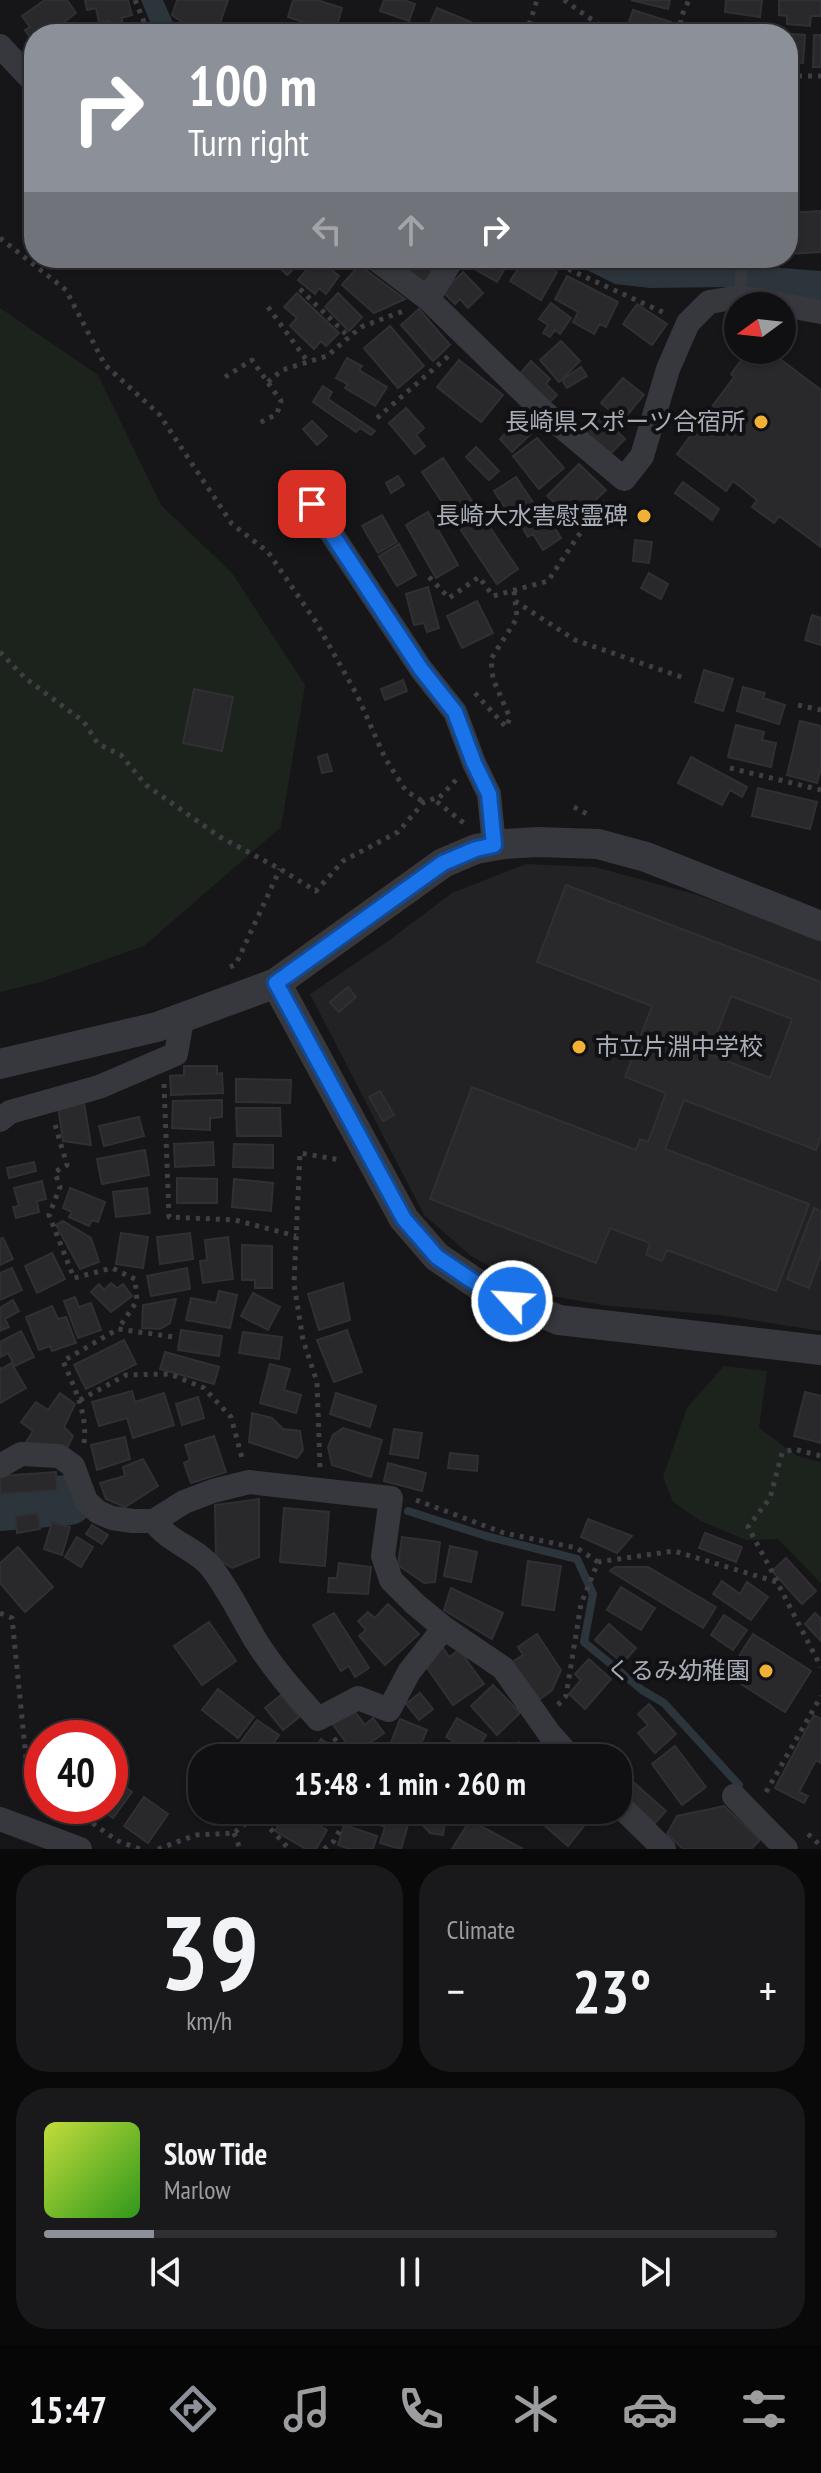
<!DOCTYPE html>
<meta charset="utf-8">
<style>
:root{--surface:#101012;--page:#19191b;--text:#f1f3f6;--muted:#9c9d9f;--line:#303032;--accent:#8c9099}
body{margin:0;font-family:"PT Sans Narrow","Noto Sans JP",sans-serif;background:var(--page);color:var(--text);height:100vh;display:flex;flex-direction:column;font-size:30px;white-space:nowrap}
*{box-sizing:border-box;margin:0}
p{font-size:26px;color:var(--muted)}
.icon{flex:none;width:44px;height:44px;fill:none;stroke:currentColor;stroke-width:2;stroke-linecap:round;stroke-linejoin:round}
.map{position:relative;height:1849px;overflow:hidden}
.details{display:flex;flex-direction:column;gap:16px;padding:16px;background:#09090a;flex:1}
.details>*{flex:none}
.hud{position:absolute;left:24px;top:24px;width:774px;height:244px;border-radius:32px;box-shadow:0 2px 6px #0004,0 0 0 2px var(--line);background:#8c9099;color:#fff;overflow:hidden}
.needle{width:52px;rotate:255deg}
.fabs{position:absolute;left:724px;top:292px;display:grid;gap:16px}
.fabs a{display:grid;place-items:center;width:72px;height:72px;border-radius:50%;background:var(--surface);box-shadow:0 2px 6px #0004,0 0 0 2px var(--line);font-size:40px}
.speed{position:absolute;left:24px;top:1720px;display:flex;gap:16px;font-size:40px;font-weight:700;text-align:center}
.speed>*{display:grid;place-content:center;width:104px;height:104px;border-radius:50%;background:var(--surface);box-shadow:0 2px 6px #0004,0 0 0 2px var(--line);line-height:1}
.speed .limit{border:12px solid #d22;background:#fff;color:#111}
.pin{position:absolute;display:grid;place-items:center;width:68px;height:68px;color:#fff;margin:-34px;border-radius:16px;box-shadow:0 4px 12px #0006}
.me{position:absolute;width:88px;margin:-44px;rotate:296deg;stroke-linejoin:round;filter:drop-shadow(0 0 6px #0008)}
.turn{display:flex;align-items:center;gap:28px;height:168px;padding:0 32px;font-size:36px}
.turn .icon{width:104px;height:104px;stroke-width:2.5}
.turn b{display:block;font-size:56px;line-height:68px}
.lanes{display:flex;align-items:center;height:76px;padding:0 32px;background:#0003;justify-content:center;gap:40px;direction:ltr}
.lanes .off{opacity:.35}
.big{font-size:60px;font-weight:700;line-height:1.1}
.details .card{flex:1;display:flex;flex-direction:column;justify-content:center;gap:12px;min-width:0;padding:0 28px;border-radius:32px;background:var(--page)}
.details .dial{align-items:center;gap:0}
.dial b{font-size:104px;line-height:1}
.song{display:flex;align-items:center;gap:24px}
.cover{width:96px;height:96px;border-radius:12px;background:linear-gradient(135deg,hsl(70 70% 55%),hsl(110 70% 35%))}
.played{height:8px;border-radius:4px;background:linear-gradient(90deg,var(--accent) 15%,var(--line) 15%)}
.keys{display:flex;justify-content:space-around;direction:ltr}
.heat{display:flex;justify-content:space-between;align-items:center;font-size:44px;direction:ltr}
.details .tiles{flex:1;display:grid;gap:16px;grid-template-columns:1fr 1fr}
.card:last-child{grid-column:span 2}
.trip{position:absolute;left:188px;top:1744px;width:444px;height:80px;border-radius:32px;background:var(--surface);box-shadow:0 2px 6px #0004,0 0 0 2px var(--line);font-weight:700;line-height:80px;text-align:center}
.tabs{display:flex;height:128px;justify-content:space-around;align-items:center;background:#060607;color:var(--muted)}
.tabs .icon{width:56px;height:56px}
.tabs .current{color:var(--accent)}
.tabs b{font-size:36px;color:var(--text)}
.map>svg:first-child{display:block}
.built{fill:#222225}
.green{fill:#1c231d}
.water{fill:#2c353c}
.lines{fill:none;stroke-linecap:round;stroke-linejoin:round}
.stream{stroke:#2c353c;stroke-width:8}
.river{stroke:#2c353c;stroke-width:50}
.building{fill:#29292c;stroke:#303034;stroke-width:2;fill-rule:evenodd}
.path{stroke:#3d3f44;stroke-width:5;stroke-dasharray:4 6;stroke-linecap:butt}
.service{stroke:#37383d;stroke-width:12}
.minor{stroke:#37383d;stroke-width:24}
.tertiary{stroke:#37383d;stroke-width:30}
.route-casing{stroke:#114b97;stroke-width:20}
.route{stroke:#1a73e8;stroke-width:14}
.poi-dot{fill:#f2b134;stroke:#111113;stroke-width:3}
.labels{text-anchor:middle;stroke-width:8;stroke-linejoin:round;paint-order:stroke}
.poi-label{font-size:24px;fill:#a8adb8;stroke:#111113;text-anchor:end}
</style>
<div class="map">
<svg width="821" height="1849" viewBox="0 0 821 1849">
<rect width="100%" height="100%" fill="#161618"/>
<path class="built" d="M526 864 595 867 698 895 821 940V1331L719 1315 609 1306 539 1294 471 1256 424 1215 310 994 384 944 452 893Z"/>
<path class="green" d="M0 308 98 375 161 505 232 573 305 685 281 827 144 946 41 982 0 992Z
M724 1366 767 1371 759 1428 797 1456 821 1462V1583L778 1539 746 1540 701 1521 673 1502 663 1477 687 1408Z"/>
<path class="water" d="M141 0H163L178 34H155Z
M563 258H607L621 264 651 268 730 264 821 271V301L728 287 650 288 615 284Z"/>
<g class="lines">
<path class="stream" d="M408 1511 486 1536 577 1559 593 1594 584 1642 642 1690 664 1703 739 1785"/>
<path class="river" d="M0 1506 69 1500"/>
</g>
<path class="building" d="M45 0H67L76 13 64 22 71 34H34V43L25 30 30 27 22 16Z
M85 0H128L132 15 121 18 124 26 111 29 109 21 99 23 96 8 87 10Z
M177 0H228L219 26 240 34 182 33 185 24 172 15Z
M293 0H317L342 8 335 32 288 17Z
M384 0H404L415 4 409 21 380 11Z
M631 0H670L668 9Z
M726 0H762L760 17 725 12Z
M779 0H821V16H811L810 26 787 24V16L779 15Z
M437 8 500 34H425Z
M633 10 671 22 667 34H625Z
M697 26 746 27V34H697Z
M764 32 805 35 803 63 788 62V34H764Z
M814 35H821V67H813Z
M821 211V252L788 254V213Z
M270 258H297L301 262 287 275Z
M316 258H337L341 261 333 271 339 276 326 294 319 288 315 294 298 280Z
M400 258H437L441 261 423 283 397 263Z
M465 258H511L497 282 463 262Z
M525 258H533L557 272 541 300 510 281Z
M359 265 405 299 374 313 342 285Z
M463 272 483 293 468 308 460 299 455 304 443 292Z
M567 276 618 302 606 327 600 324 594 334 573 322 578 312 555 299Z
M297 293 339 333 326 346 321 341 314 349 290 326 297 318 284 307Z
M338 293 362 317 349 331 325 307Z
M551 303 571 318 560 334 555 330 550 337 543 333 548 325 539 319Z
M637 304 667 324 652 345 623 324Z
M419 309 450 345 433 361 401 325Z
M390 326 424 366 398 388 364 348Z
M561 341 580 361 559 382 540 360Z
M749 350H768L821 390V547L779 516 774 523 752 507 757 500 733 481 726 491 677 454 734 377 731 374Z
M347 358 362 366 359 370 387 387 375 406 345 388 348 384 336 378Z
M459 360 503 395 481 422 437 387Z
M531 361 550 379 546 384 557 395 546 406 517 377Z
M581 367 587 376 567 388 562 380Z
M623 378 644 395 622 421 601 403Z
M323 386 332 392 328 399 375 431 371 435 360 428 356 432 313 402Z
M406 408 424 428 416 435 425 446 415 454 389 423Z
M526 411 540 425 512 452 500 439Z
M597 412 625 439 608 456 580 430Z
M312 421 327 436 317 445 303 429Z
M537 438 564 468 539 489 513 456Z
M476 447 499 471 489 480 466 457Z
M443 458 518 569 497 584 422 472Z
M579 464 606 490 575 520 547 496Z
M398 476 404 485 391 493 386 483Z
M516 477 536 507 514 522 494 491Z
M683 482 719 509 712 520 675 493Z
M428 512 458 565 436 578 406 525Z
M382 515 397 542 378 553 362 526Z
M539 515 545 523 550 520 561 538 543 550 533 534 528 537 522 527Z
M635 540 652 542 649 563 633 561Z
M399 544 416 575 397 586 379 556Z
M649 573 668 584 661 599 641 588Z
M428 587 439 628 427 632 424 623 414 625 406 594Z
M477 601 493 633 462 648 447 616Z
M812 615 821 618V645L805 640Z
M704 670 733 679 723 711 695 702Z
M403 680 407 691 385 700 381 689Z
M743 687 765 693 763 698 785 705 779 724 737 711Z
M194 689 233 697 222 751 183 743Z
M800 721 821 726V768L817 783 787 775Z
M736 725 764 732 762 740 776 743 771 767 728 757Z
M327 754 332 771 322 773 318 757Z
M691 757 747 787 742 797 730 790 722 805 678 783Z
M758 788 817 802 810 829 752 816Z
M566 885 821 982V1136L816 1150 684 1100 665 1149 809 1204 776 1291 667 1250 662 1261 646 1255 650 1243 610 1228 596 1263 430 1199 472 1087 636 1150 640 1139 648 1142 666 1093 625 1077 652 1006 537 962ZM731 996 792 1019 770 1078 709 1054Z
M348 987 356 997 339 1012 330 1002Z
M184 1066H217V1074L222 1073 223 1093 171 1095 170 1076 184 1075Z
M236 1079 291 1080 290 1103 236 1102Z
M380 1091 394 1115 383 1121 369 1097Z
M222 1100V1117L210 1118V1130L172 1128 173 1101Z
M84 1103 91 1145 63 1141 58 1107Z
M236 1108H280L281 1136H237Z
M139 1117 144 1136 104 1146 99 1126Z
M213 1142 214 1165 175 1167 174 1144Z
M234 1144 273 1145V1168L233 1167Z
M145 1150 149 1175 102 1184 97 1159Z
M34 1162 36 1171 9 1178 7 1168Z
M177 1178 217 1179V1203H177Z
M234 1179 273 1183 271 1211 232 1207Z
M42 1181 46 1199 37 1201 39 1212 16 1218 13 1207 19 1206 14 1188Z
M70 1188 105 1202 98 1222 92 1220 89 1226 69 1217 72 1212 63 1208Z
M147 1188 150 1213 116 1217 113 1192Z
M814 1208 821 1211V1255L809 1288 787 1279Z
M63 1221 91 1238 99 1262 80 1269 56 1225Z
M121 1233 148 1237 143 1268 116 1264Z
M190 1233 193 1259 160 1264 157 1237Z
M228 1237 233 1279 203 1283 200 1261 207 1260 205 1240Z
M3 1238 13 1259 0 1265V1239Z
M242 1245 272 1246V1288H255V1280H242Z
M52 1253 65 1279 37 1293 25 1266Z
M12 1268 22 1290 0 1300V1273Z
M187 1268 190 1289 151 1296 147 1276Z
M111 1283 117 1288 123 1284 132 1296 111 1312 91 1292 99 1284 104 1290Z
M343 1283 350 1320 319 1330 308 1294Z
M219 1291 237 1295 230 1328 186 1320 191 1298 216 1303Z
M253 1293 280 1307 268 1330 241 1316Z
M75 1297 79 1307 91 1303 101 1330 78 1338 64 1301Z
M176 1299 170 1323 160 1329 142 1328 143 1305Z
M13 1300 19 1311 5 1319 9 1327 0 1331V1308Z
M52 1306 58 1319 66 1317 76 1343 52 1351 50 1346 39 1350 26 1317Z
M181 1330 222 1336 219 1356 178 1350Z
M347 1330 362 1372 334 1382 317 1340Z
M21 1331 34 1357 15 1366 8 1353 1 1357 0 1342Z
M243 1332 282 1337 279 1359 239 1353Z
M124 1340 136 1364 86 1389 74 1365Z
M165 1352 219 1367 214 1384 160 1369Z
M11 1363 26 1388 0 1403V1367L1 1369Z
M270 1364 290 1369 284 1390 301 1395 296 1413 260 1403Z
M132 1391 135 1402 164 1393 174 1425 133 1438 127 1418 99 1426 92 1402Z
M805 1392 821 1396V1443L794 1436Z
M60 1393 75 1404 64 1427 73 1436 65 1452 26 1442 33 1431 21 1422 36 1402 48 1410Z
M336 1393 376 1406 370 1427 330 1414Z
M198 1397 204 1418 182 1425 176 1404Z
M252 1413 272 1418 283 1429 300 1431 303 1450 297 1458 249 1442Z
M343 1428 382 1440 371 1477 332 1465 328 1447 333 1435Z
M394 1429 422 1433 418 1458 390 1454Z
M214 1436 226 1472 191 1483 184 1463 190 1460 185 1445Z
M125 1437 130 1459 97 1470 91 1445Z
M450 1453 478 1456 477 1471 448 1468Z
M143 1459 158 1486 125 1507 106 1499 100 1483 125 1476 123 1467Z
M388 1463 426 1473 422 1491 384 1481Z
M56 1472 57 1490 0 1494V1476Z
M259 1499V1557L232 1568 216 1558 215 1505Z
M284 1508 329 1512 325 1566 280 1562Z
M38 1513 40 1529 17 1533 15 1516Z
M588 1519 632 1536 617 1553 581 1537Z
M52 1522 70 1527 62 1555 44 1549Z
M92 1525 108 1535 102 1544 86 1534Z
M705 1533 742 1547 736 1562 699 1548Z
M77 1537 93 1547 81 1567 65 1557Z
M402 1537 440 1542 435 1582 424 1583 398 1565Z
M450 1546 477 1552 471 1582 444 1576Z
M18 1547 53 1587 25 1612 0 1583V1563Z
M786 1558 816 1591 802 1604 772 1571Z
M528 1561 561 1566 554 1610 522 1605Z
M339 1563 371 1567 368 1594 328 1592 329 1578H337Z
M615 1567H648L716 1607 703 1628 610 1571Z
M722 1581 740 1594 747 1582 768 1597 751 1620 713 1594Z
M621 1587 655 1608 641 1630 607 1610Z
M451 1588 503 1613 492 1639 444 1610Z
M388 1604 419 1634 385 1665 359 1636 366 1630 358 1621 368 1612 375 1618Z
M334 1613 369 1668 355 1677 349 1666 341 1671 313 1625Z
M815 1613 821 1619V1641L805 1624Z
M724 1615 747 1630 733 1650 711 1635Z
M209 1622 236 1661 202 1685 174 1646Z
M609 1624 636 1648 623 1663 595 1640Z
M537 1634 561 1670 552 1690 540 1699 512 1662 523 1655 518 1647Z
M753 1634 811 1671 785 1712 727 1675Z
M443 1648 449 1657 459 1650 484 1684 453 1705 423 1662Z
M589 1659 611 1679 585 1709 569 1694 581 1680 575 1674Z
M493 1685 520 1713 497 1735 471 1706Z
M218 1689 254 1717 238 1738 202 1710Z
M420 1693 433 1709 419 1720 406 1704Z
M281 1695 299 1717 283 1730 265 1708Z
M649 1704 676 1734 655 1753 638 1733 648 1725 638 1714Z
M352 1708 365 1725 373 1718 384 1733 370 1743 378 1755 375 1758H357L332 1723Z
M814 1715 821 1719V1763L816 1760 799 1792 808 1796 804 1803 775 1788Z
M457 1718 486 1735 475 1754 446 1737Z
M400 1719 427 1730 415 1758H385Z
M257 1720 279 1735 263 1758H229Z
M321 1739 332 1746 325 1758H318L312 1754Z
M282 1745 295 1755 293 1758H272Z
M675 1746 706 1787 682 1805 652 1764Z
M110 1776 132 1792 113 1818 96 1806H110Z
M632 1781 666 1811 655 1823 622 1793Z
M144 1797 168 1814 148 1843 124 1826Z
M724 1806 760 1840 751 1849H683L667 1834 677 1816Z
M287 1810H293L327 1830 316 1849H306L275 1831Z
M371 1810 412 1811 401 1849 380 1843 385 1827 368 1821Z
M419 1810H447L443 1835 430 1833 417 1819Z
M546 1810H593L595 1812 568 1846 538 1820Z
M470 1820 523 1849H452Z
M344 1825 377 1836 373 1849H349L338 1845Z"/>
<g class="lines">
<path class="path" d="M135 0 149 34
M564 0 612 34
M364 34 365 31 372 34
M526 34 537 0
M680 34 681 17 689 0
M788 76H821
M0 238 66 290 105 365 159 414 232 524 268 552 316 622 357 695 385 758 406 791 424 802
M568 258 570 270 667 314
M300 289 349 337
M268 307 308 362
M225 377 252 360 281 401 277 414 257 424
M268 382 282 370 327 356 361 327 406 310
M377 418 452 353
M429 577 449 598 479 577 493 596 548 581 578 536 608 498
M515 601 575 640 684 678
M0 652 25 678 84 722 98 744 121 755 146 785 220 837 280 869 316 891 343 861 398 832 424 802 439 797
M475 693 506 727 510 718 493 679 491 659 517 618 514 591
M798 705 821 710
M730 768 821 790
M456 780 436 801 465 824
M574 807 587 814
M230 967 236 964 280 869
M164 1084 169 1217 235 1220 296 1236
M55 1125 67 1165 55 1172 60 1187 49 1215 74 1278 112 1268 135 1279 137 1301 118 1329
M80 1400 126 1375 170 1374 204 1388 231 1417 242 1458
M84 1443C88 1414 74 1387 63 1361L118 1329 174 1337
M320 1467 317 1382 303 1340 294 1284 300 1153 341 1160
M416 1500 504 1533 577 1548 598 1562
M777 1581 748 1527 770 1498 782 1453 794 1449 821 1456
M0 1613 12 1618 28 1778 42 1788
M558 1705 566 1696 581 1604 598 1562 674 1551 777 1582 821 1667
M334 1738 349 1758
M304 1758 309 1743
M490 1758 526 1741
M766 1792 821 1696
M68 1806 118 1841 140 1849
M257 1814 289 1849
M234 1833 240 1849
M808 1834 821 1846
M158 1849 196 1835 234 1833 262 1810
M324 1849 334 1841 350 1810"/>
<path class="service" d="M740 297 742 258"/>
<path class="minor" d="M0 46 34 82
M374 258 428 299 544 412 624 479 642 456 668 369 688 323 709 302 740 297 821 312
M428 299 453 258
M312 504 421 669 455 712 474 763 489 794 494 845
M0 1120 10 1112 99 1087 176 1054 182 1020
M0 1466 21 1454 59 1456 73 1466 86 1501 98 1512 112 1518 133 1521H154L184 1502 213 1491 249 1482 391 1498 383 1556 391 1580 415 1604 444 1628 503 1668 549 1733 571 1758
M154 1521C169 1543 196 1548 211 1567 229 1590 241 1616 256 1641 274 1670 296 1694 318 1719L358 1698 389 1710 409 1672 444 1628
M734 1796 786 1849
M618 1804 664 1849
M0 1819 80 1849"/>
<path class="tertiary" d="M276 983 404 1219 437 1257 489 1292 559 1320 821 1350
M0 1064 157 1027 276 983 443 863 476 849 504 844 538 842 598 844 646 857 821 926"/>
</g>
<g class="lines">
<defs>
<path id="route" d="M312 504 421 669 455 712 474 763 489 794 494 845 476 849 443 863 276 983 404 1219 437 1257 489 1292 512 1301"/>
</defs>
<use href="#route" class="route-casing"/>
<use href="#route" class="route"/>
</g>
<g class="poi-dot">
<circle cx="761" cy="422" r="8"/>
<circle cx="644" cy="516" r="8"/>
<circle cx="579" cy="1047" r="8"/>
<circle cx="766" cy="1671" r="8"/>
</g>
<g class="labels">
<g class="poi-label">
<text x="745" y="430">長崎県スポーツ合宿所</text>
<text x="628" y="524">長崎大水害慰霊碑</text>
<text x="595" y="1055" text-anchor="start">市立片淵中学校</text>
<text x="750" y="1679">くるみ幼稚園</text>
</g>
</g>
</svg>
<div class="fabs">
<a><svg class="needle" viewBox="-14 -14 28 28"><path d="M0-13l5 13h-10z" fill="#e53935"/><path d="M0 13l5-13h-10z" fill="#9c9d9f"/></svg></a>
</div>
<div class="speed"><div class="limit">40</div></div>
<div class="pin" style="left:312px;top:504px;background:#d93025"><svg class="icon" aria-label="arrive" viewBox="0 0 24 24"><path d="M6 21V4h12l-3 4 3 4H6"/></svg></div>
<svg class="me" style="left:512px;top:1301px" viewBox="-20 -20 40 40"><circle r="17" fill="#1a73e8" stroke="#fff" stroke-width="3"/><path d="M0-11L8 9 0 5-8 9z" fill="#fff"/></svg>
<div class="trip">15:48 · 1 min · 260 m</div>
<div class="hud">
<div class="turn"><svg class="icon" aria-label="right" viewBox="0 0 24 24"><path d="M7 20v-9h11M14 6l5 5-5 5"/></svg><div><b>100 m</b>Turn right</div></div>
<div class="lanes"><svg class="icon off" aria-label="left" viewBox="0 0 24 24"><path d="M17 20v-9H6M10 6l-5 5 5 5"/></svg><svg class="icon off" aria-label="ahead" viewBox="0 0 24 24"><path d="M12 20V5M6 11l6-6 6 6"/></svg><svg class="icon" aria-label="right" viewBox="0 0 24 24"><path d="M7 20v-9h11M14 6l5 5-5 5"/></svg></div>
</div>
</div>
<section class="details">
<div class="tiles">
<div class="card dial"><b>39</b><p>km/h</p></div>
<div class="card"><p>Climate</p>
<div class="heat"><a>−</a><b class="big">23°</b><a>+</a></div>
</div>
<div class="card">
<div class="song"><i class="cover"></i><div><b>Slow Tide</b><p>Marlow</p></div></div>
<div class="played"></div>
<div class="keys"><svg class="icon" aria-label="previous" viewBox="0 0 24 24"><path d="M18 5L8 12l10 7zM5 5v14"/></svg><svg class="icon" aria-label="pause" viewBox="0 0 24 24"><path d="M8 5v14M16 5v14"/></svg><svg class="icon" aria-label="next" viewBox="0 0 24 24"><path d="M6 5l10 7-10 7zM19 5v14"/></svg></div>
</div>
</div>
</section>
<nav class="tabs">
<b>15:47</b>
<svg class="icon current" aria-label="directions" viewBox="0 0 24 24"><path d="M12 3l9 9-9 9-9-9zM9 14v-3h6M13 9l2 2-2 2"/></svg>
<svg class="icon" aria-label="music" viewBox="0 0 24 24"><path d="M9 18V5l10-2v13"/><circle cx="6" cy="18" r="3"/><circle cx="16" cy="16" r="3"/></svg>
<svg class="icon" aria-label="phone" viewBox="0 0 24 24"><path d="M5 4h4l2 5-3 2q2 4 5 5l2-3 5 2v4C11 20 4 13 5 4z"/></svg>
<svg class="icon" aria-label="climate" viewBox="0 0 24 24"><path d="M12 3v18M4 7l16 10M4 17L20 7"/></svg>
<svg class="icon" aria-label="car" viewBox="0 0 24 24"><path d="M5 17H2v-5l4-1 3-4h7l3 4 3 1v5h-3M9 17h6M6 11h13"/><circle cx="7" cy="17" r="2"/><circle cx="17" cy="17" r="2"/></svg>
<svg class="icon" aria-label="filters" viewBox="0 0 24 24"><path d="M4 7h16M4 17h16"/><circle cx="9" cy="7" r="2"/><circle cx="15" cy="17" r="2"/></svg>
</nav>
